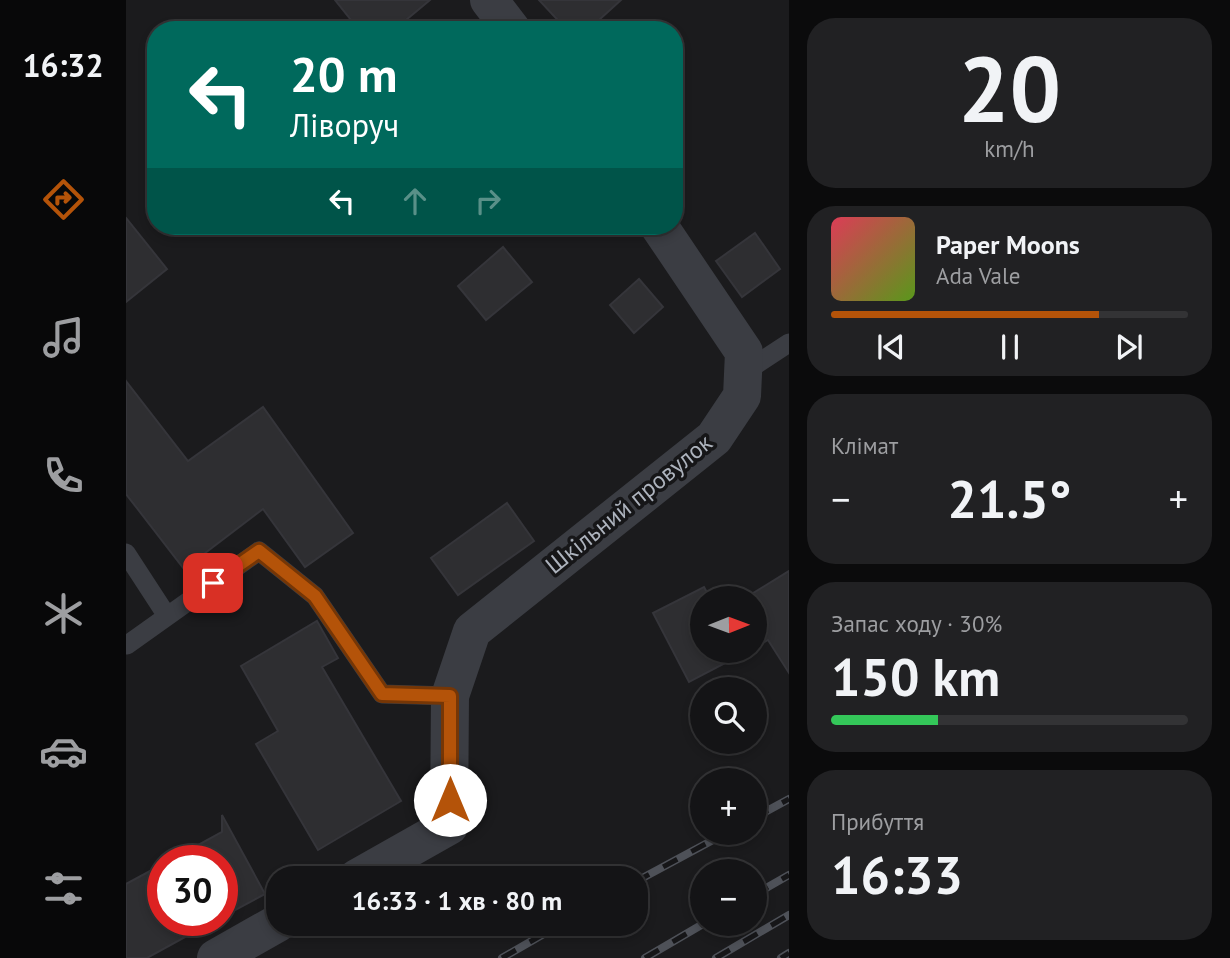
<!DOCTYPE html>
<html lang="uk">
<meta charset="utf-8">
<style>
:root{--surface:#141416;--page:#212123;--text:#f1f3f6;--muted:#9d9ea1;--line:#333335;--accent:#b45309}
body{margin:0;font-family:"PT Sans",sans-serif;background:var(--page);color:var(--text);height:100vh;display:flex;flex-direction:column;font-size:26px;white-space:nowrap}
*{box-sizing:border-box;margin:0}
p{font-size:23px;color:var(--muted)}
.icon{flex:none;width:38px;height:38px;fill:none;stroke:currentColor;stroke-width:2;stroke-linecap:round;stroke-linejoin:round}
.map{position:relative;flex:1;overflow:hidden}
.sheet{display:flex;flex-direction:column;gap:18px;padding:18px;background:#0b0b0c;width:441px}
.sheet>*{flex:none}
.guide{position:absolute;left:21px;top:21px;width:536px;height:214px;border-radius:28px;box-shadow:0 4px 10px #0003,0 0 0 2px var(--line);background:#00695c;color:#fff;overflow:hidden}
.needle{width:46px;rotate:89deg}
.controls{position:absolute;left:564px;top:586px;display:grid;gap:14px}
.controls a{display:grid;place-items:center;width:77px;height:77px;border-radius:50%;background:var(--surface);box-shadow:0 4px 10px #0003,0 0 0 2px var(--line);font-size:35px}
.speed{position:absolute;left:21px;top:845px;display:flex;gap:14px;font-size:35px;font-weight:700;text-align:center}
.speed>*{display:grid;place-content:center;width:91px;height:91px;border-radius:50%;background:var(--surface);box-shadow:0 4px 10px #0003,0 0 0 2px var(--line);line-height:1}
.speed .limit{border:10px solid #d22;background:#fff;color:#111}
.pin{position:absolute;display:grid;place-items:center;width:60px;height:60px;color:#fff;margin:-30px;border-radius:14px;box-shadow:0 4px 10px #0006}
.me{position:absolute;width:77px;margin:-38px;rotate:0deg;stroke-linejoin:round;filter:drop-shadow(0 0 5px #0008)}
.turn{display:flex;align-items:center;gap:24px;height:147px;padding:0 28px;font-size:32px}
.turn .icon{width:91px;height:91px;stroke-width:2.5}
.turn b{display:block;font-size:49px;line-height:60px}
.lanes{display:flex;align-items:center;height:66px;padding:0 28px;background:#0003;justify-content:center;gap:35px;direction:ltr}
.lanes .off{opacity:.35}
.big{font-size:52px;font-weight:700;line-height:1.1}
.sheet .tile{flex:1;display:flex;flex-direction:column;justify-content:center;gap:10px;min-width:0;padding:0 24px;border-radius:28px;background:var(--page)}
.sheet .dial{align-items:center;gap:0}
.dial b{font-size:91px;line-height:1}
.song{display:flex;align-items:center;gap:21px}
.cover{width:84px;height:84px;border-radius:10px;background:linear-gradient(135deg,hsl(350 70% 55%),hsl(90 70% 35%))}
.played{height:7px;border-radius:4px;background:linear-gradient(90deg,var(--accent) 75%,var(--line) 75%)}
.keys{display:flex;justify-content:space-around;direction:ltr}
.heat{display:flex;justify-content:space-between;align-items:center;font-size:38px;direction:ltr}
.charge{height:10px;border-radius:5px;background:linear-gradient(90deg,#34c759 30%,var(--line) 0)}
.trip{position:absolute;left:140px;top:866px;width:382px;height:70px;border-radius:28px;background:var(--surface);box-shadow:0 4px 10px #0003,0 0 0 2px var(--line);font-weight:700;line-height:70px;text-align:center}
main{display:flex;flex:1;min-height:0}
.tab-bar{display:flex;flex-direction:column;width:126px;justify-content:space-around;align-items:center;background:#080809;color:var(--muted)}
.tab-bar .icon{width:49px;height:49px}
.tab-bar .selected{color:var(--accent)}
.tab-bar b{font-size:32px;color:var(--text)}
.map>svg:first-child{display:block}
.building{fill:#2e2e31;stroke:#35353a;stroke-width:2}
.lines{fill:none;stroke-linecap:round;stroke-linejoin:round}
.service{stroke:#3b3d43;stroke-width:19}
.minor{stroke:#3b3d43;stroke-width:38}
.rail-casing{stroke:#4e5158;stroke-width:8}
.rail{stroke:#161618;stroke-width:5;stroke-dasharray:16;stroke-linecap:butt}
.route-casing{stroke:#753606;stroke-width:18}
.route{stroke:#b45309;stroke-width:12}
.labels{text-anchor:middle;stroke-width:7;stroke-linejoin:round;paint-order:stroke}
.street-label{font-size:24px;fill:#adb3bd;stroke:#161618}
</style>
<main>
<nav class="tab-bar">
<b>16:32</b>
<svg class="icon selected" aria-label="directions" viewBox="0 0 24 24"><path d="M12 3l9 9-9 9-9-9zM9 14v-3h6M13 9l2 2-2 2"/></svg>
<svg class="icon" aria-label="music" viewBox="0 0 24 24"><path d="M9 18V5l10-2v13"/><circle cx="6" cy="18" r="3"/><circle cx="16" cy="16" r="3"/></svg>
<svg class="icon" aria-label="phone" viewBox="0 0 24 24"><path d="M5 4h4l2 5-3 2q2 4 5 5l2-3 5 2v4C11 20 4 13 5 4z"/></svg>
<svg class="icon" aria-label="climate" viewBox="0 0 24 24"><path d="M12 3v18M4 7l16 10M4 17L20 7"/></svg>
<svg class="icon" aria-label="car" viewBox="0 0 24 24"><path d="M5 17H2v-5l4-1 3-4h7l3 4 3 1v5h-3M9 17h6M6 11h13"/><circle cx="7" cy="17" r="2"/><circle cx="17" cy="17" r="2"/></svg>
<svg class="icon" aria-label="filters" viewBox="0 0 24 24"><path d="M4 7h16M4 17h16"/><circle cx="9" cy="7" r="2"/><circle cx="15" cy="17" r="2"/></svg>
</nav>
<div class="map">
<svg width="663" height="958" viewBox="0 0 663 958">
<rect width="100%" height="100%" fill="#1b1b1d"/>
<path class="building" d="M209 0H304L268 30H233Z
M413 0H495L462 30H441Z
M0 218 41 269 0 302Z
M629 233 654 269 616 297 590 261Z
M377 247 406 282 360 320 332 286Z
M513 279 537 307 508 333 484 305Z
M0 381 62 461 137 407 227 533 179 567 137 509 58 569 0 494Z
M381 503 408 541 332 595 305 558Z
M663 571V673L642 640 628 648V598H619Z
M578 587 584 598H576V651H622L563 682 527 613Z
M191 621 212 658 196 667 275 801 192 850 130 744 152 731 115 666Z
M96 815 139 894 96 917V861H43L96 832Z
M37 864V920H90L21 958H0V884Z"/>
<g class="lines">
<path class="service" d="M617 373 663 343
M0 553 41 616
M1 645 133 551 189 596 256 694 324 696"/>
<path class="minor" d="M363 0 386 30
M231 878 323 826 324 696 346 631 588 438 616 396 618 352 533 226
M90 958 152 923"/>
<defs>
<path id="rail" d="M628 818 663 799
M509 882 600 833
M628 895 663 875
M376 958 435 924
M519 958 577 924
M590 958 663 915
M655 958 663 953"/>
</defs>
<use href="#rail" class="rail-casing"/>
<use href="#rail" class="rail"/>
</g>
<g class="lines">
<defs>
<path id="route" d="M87 583 133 551 189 596 256 694 324 696V800"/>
</defs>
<use href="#route" class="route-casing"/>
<use href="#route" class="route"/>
</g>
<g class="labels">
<g class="street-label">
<text transform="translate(503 504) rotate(-39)" y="8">Шкільний провулок</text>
</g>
</g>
</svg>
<div class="controls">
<a><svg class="needle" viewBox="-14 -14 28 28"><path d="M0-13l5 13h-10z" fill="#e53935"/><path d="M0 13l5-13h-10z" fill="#9d9ea1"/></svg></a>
<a><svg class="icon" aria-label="search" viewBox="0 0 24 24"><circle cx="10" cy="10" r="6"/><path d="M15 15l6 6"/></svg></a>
<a>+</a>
<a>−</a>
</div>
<div class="speed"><div class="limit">30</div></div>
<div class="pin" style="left:87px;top:583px;background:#d93025"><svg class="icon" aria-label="arrive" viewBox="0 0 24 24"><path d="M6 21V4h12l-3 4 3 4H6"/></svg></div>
<svg class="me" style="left:324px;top:800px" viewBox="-20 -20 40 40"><circle r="19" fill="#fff"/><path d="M0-13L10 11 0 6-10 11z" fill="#b45309"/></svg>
<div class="trip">16:33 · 1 хв · 80 m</div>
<div class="guide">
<div class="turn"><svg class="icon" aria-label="left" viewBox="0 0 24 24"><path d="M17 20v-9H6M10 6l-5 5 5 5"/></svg><div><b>20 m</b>Ліворуч</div></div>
<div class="lanes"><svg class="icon" aria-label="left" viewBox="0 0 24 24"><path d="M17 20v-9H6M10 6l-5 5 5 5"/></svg><svg class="icon off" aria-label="ahead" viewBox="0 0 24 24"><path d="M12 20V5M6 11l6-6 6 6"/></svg><svg class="icon off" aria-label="right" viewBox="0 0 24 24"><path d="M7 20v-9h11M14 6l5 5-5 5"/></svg></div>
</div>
</div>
<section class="sheet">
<div class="tile dial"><b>20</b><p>km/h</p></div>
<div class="tile">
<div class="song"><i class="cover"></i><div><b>Paper Moons</b><p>Ada Vale</p></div></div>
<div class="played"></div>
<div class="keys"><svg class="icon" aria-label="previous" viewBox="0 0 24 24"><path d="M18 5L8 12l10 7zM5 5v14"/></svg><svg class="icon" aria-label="pause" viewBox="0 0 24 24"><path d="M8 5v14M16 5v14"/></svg><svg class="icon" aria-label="next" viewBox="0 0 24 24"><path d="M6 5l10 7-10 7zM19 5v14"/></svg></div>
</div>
<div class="tile"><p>Клімат</p>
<div class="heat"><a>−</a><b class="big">21.5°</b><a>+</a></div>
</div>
<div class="tile"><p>Запас ходу · 30%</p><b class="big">150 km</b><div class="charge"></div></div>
<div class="tile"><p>Прибуття</p><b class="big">16:33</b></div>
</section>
</main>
